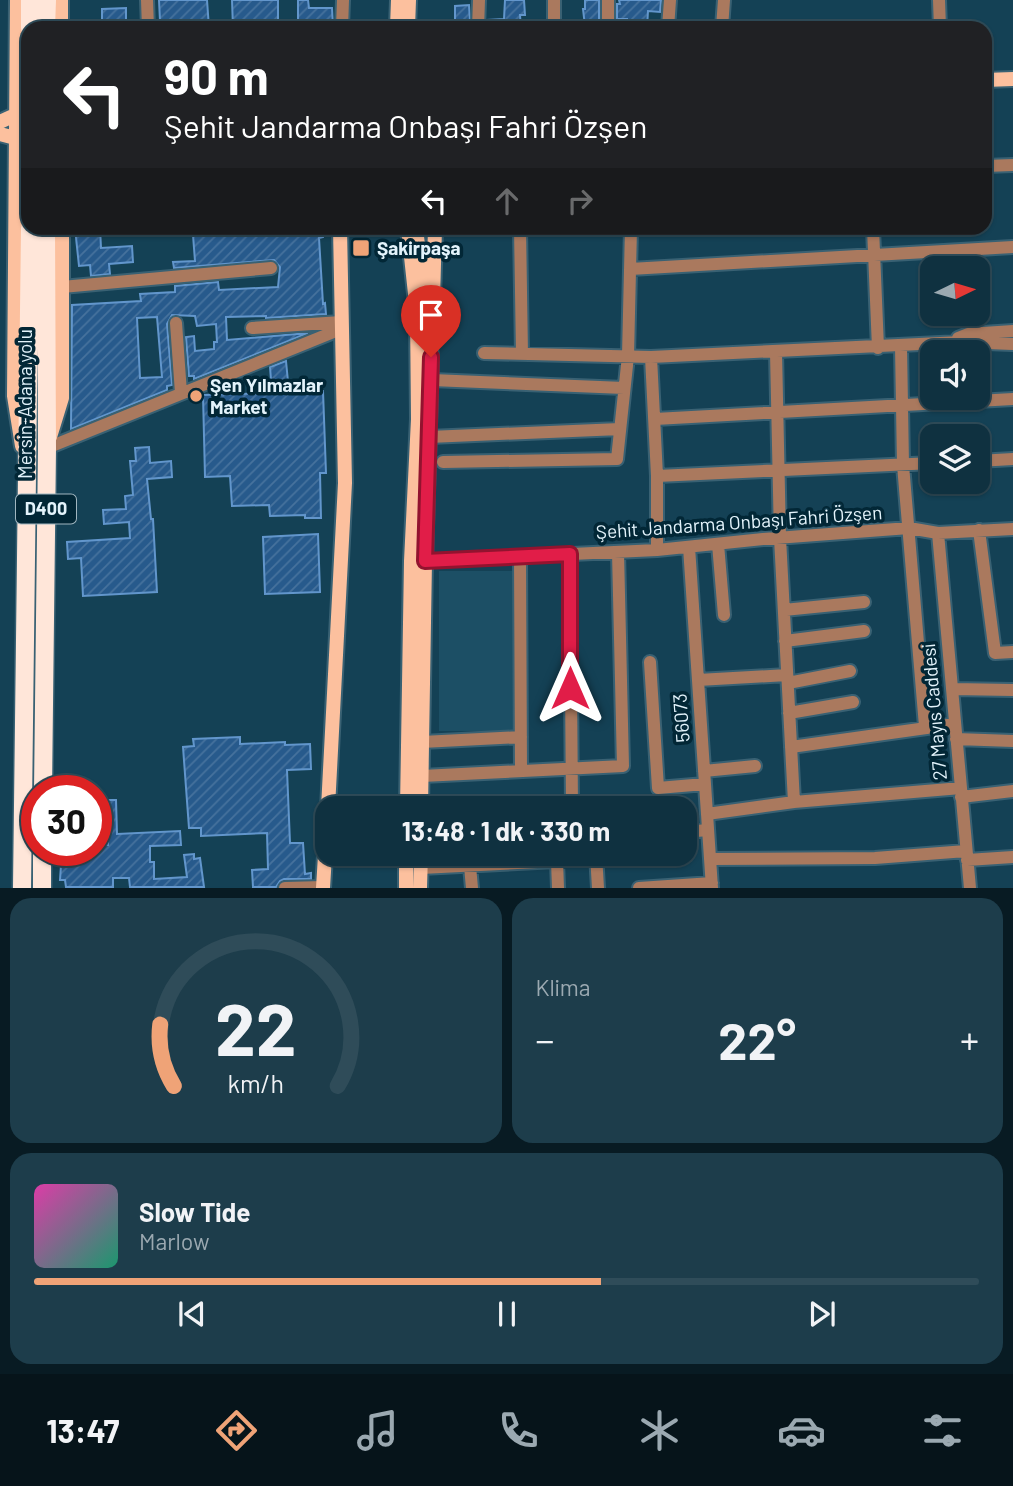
<!DOCTYPE html>
<html lang="tr">
<meta charset="utf-8">
<style>
:root{--surface:#0f3140;--page:#1d3d4b;--text:#f1f3f6;--muted:#9ba9b1;--line:#2f4c59;--accent:#efa377}
body{margin:0;font-family:Barlow,sans-serif;background:var(--page);color:var(--text);height:100vh;display:flex;flex-direction:column;font-size:26px;white-space:nowrap}
*{box-sizing:border-box;margin:0}
p{font-size:23px;color:var(--muted)}
.icon{flex:none;width:38px;height:38px;fill:none;stroke:currentColor;stroke-width:2;stroke-linecap:round;stroke-linejoin:round}
.map{position:relative;height:888px;overflow:hidden}
.panel{display:flex;flex-direction:column;gap:10px;padding:10px;background:#081b23;flex:1}
.panel>*{flex:none}
.guide{position:absolute;left:21px;top:21px;width:971px;height:214px;border-radius:21px;box-shadow:0 2px 5px #0004,0 0 0 2px var(--line);background:#202124;color:#fff;overflow:hidden}
.needle{width:46px;rotate:85deg}
.buttons{position:absolute;left:920px;top:256px;display:grid;gap:14px}
.buttons a{display:grid;place-items:center;width:70px;height:70px;border-radius:14px;background:var(--surface);box-shadow:0 2px 5px #0004,0 0 0 2px var(--line);font-size:35px}
.speed{position:absolute;left:21px;top:775px;display:flex;gap:14px;font-size:35px;font-weight:700;text-align:center}
.speed>*{display:grid;place-content:center;width:91px;height:91px;border-radius:50%;background:var(--surface);box-shadow:0 2px 5px #0004,0 0 0 2px var(--line);line-height:1}
.speed .limit{border:10px solid #d22;background:#fff;color:#111}
.pin{position:absolute;display:grid;place-items:center;width:60px;height:60px;color:#fff;margin:-72px -30px;border-radius:50% 50% 50% 0;rotate:-45deg;box-shadow:0 0 7px #0007}
.pin .icon{rotate:45deg}
.me{position:absolute;width:77px;margin:-38px;rotate:0deg;stroke-linejoin:round;filter:drop-shadow(0 0 5px #0008)}
.turn{display:flex;align-items:center;gap:24px;height:147px;padding:0 28px;font-size:32px}
.turn .icon{width:91px;height:91px;stroke-width:2.5}
.turn b{display:block;font-size:49px;line-height:60px}
.lanes{display:flex;align-items:center;height:66px;padding:0 28px;background:#0003;justify-content:center;gap:35px;direction:ltr}
.lanes .off{opacity:.35}
.big{font-size:52px;font-weight:700;line-height:1.1}
.panel .card{flex:1;display:flex;flex-direction:column;justify-content:center;gap:10px;min-width:0;padding:0 24px;border-radius:21px;background:var(--page)}
.panel .dial{align-items:center;gap:0}
.dial svg{height:182px;overflow:visible;fill:none;stroke:var(--line);stroke-width:7;stroke-linecap:round;text-anchor:middle}
.dial text{fill:var(--text);stroke:none}
.song{display:flex;align-items:center;gap:21px}
.cover{width:84px;height:84px;border-radius:10px;background:linear-gradient(135deg,hsl(320 70% 55%),hsl(160 70% 35%))}
.played{height:7px;border-radius:4px;background:linear-gradient(90deg,var(--accent) 60%,var(--line) 60%)}
.keys{display:flex;justify-content:space-around;direction:ltr}
.heat{display:flex;justify-content:space-between;align-items:center;font-size:38px;direction:ltr}
.panel .tiles{flex:1;display:grid;gap:10px;grid-template-columns:1fr 1fr}
.card:last-child{grid-column:span 2}
.trip{position:absolute;left:315px;top:796px;width:382px;height:70px;border-radius:21px;background:var(--surface);box-shadow:0 2px 5px #0004,0 0 0 2px var(--line);font-weight:700;line-height:70px;text-align:center}
.dock{display:flex;height:112px;justify-content:space-around;align-items:center;background:#06141a;color:var(--muted)}
.dock .icon{width:49px;height:49px}
.dock .selected{color:var(--accent)}
.dock b{font-size:32px;color:var(--text)}
.map>svg:first-child{display:block}
.built{fill:#1c4f65}
.building{fill:url(#building-hatch);stroke:#6296cc;stroke-width:2;fill-rule:evenodd}
.lines{fill:none;stroke-linecap:round;stroke-linejoin:round}
.minor-casing{stroke:#396173;stroke-width:16}
.major-casing{stroke:#396173;stroke-width:18}
.highway-casing{stroke:#396173;stroke-width:21}
.minor{stroke:#aa795e;stroke-width:12}
.major{stroke:#fcc09e;stroke-width:14}
.highway{stroke:#ffe6d9;stroke-width:18}
.route-casing{stroke:#92132f;stroke-width:18}
.route{stroke:#e11d48;stroke-width:12}
.poi-dot{fill:#efa377;stroke:#022736;stroke-width:2.5}
.labels{text-anchor:middle;stroke-width:7;stroke-linejoin:round;paint-order:stroke}
.shield{fill:#022736;stroke:#a0b6c0;stroke-width:2}
.shield-label{font-size:18px;font-weight:bold;fill:#e3f3fb}
.poi-label{font-size:19px;font-weight:bold;fill:#e3f3fb;stroke:#022736;text-anchor:start}
.street-label{font-size:19px;fill:#e3f3fb;stroke:#022736}
</style>
<div class="map">
<svg width="1013" height="888" viewBox="0 0 1013 888">
<defs>
<pattern id="building-hatch" width="6" height="6" patternUnits="userSpaceOnUse" patternTransform="scale(1.75)"><rect width="6" height="6" fill="#275a8c"/><path d="M-1 1l2-2M0 6l6-6M5 7l2-2" fill="none" stroke="#46729d"/></pattern>
</defs>
<rect width="100%" height="100%" fill="#144155"/>
<path class="built" d="M439 571H513V731H439Z"/>
<path class="building" d="M159 0H207L209 28H178V20L160 21Z
M232 0H278V28H233Z
M298 0H308L309 8H332L333 27 298 28Z
M505 0H524L525 15H520L521 28H487V20L504 19Z
M585 0H599V28H593V25L585 26 583 9H585Z
M619 0H661L660 12 648 11 647 28H627V19H617V4H620Z
M469 5 470 21H455V6Z
M126 8V28H102V9Z
M75 228H100L101 248 132 246 133 262 109 264 110 274 91 276 90 265 79 266Z
M150 228H322L323 237 319 238 323 304 325 303 326 314 266 318V316L226 317 227 340 308 333 194 379V376H189L186 337 194 336 195 351 214 349V342H217L216 324 197 326 195 316 172 315 167 324 172 385 167 386V390L71 429 72 305 141 301 140 294 175 292V286L218 282 219 290 278 287 280 267 274 260 174 268 173 262 195 261 193 235 150 236ZM157 317 162 377 140 378 137 318Z
M286 361 289 392 323 391 326 473H320L321 518H305V515L270 516 269 505 232 506 230 476 205 477 203 395 272 393 270 367Z
M149 447 150 463 171 461 172 477 147 479 151 519H153L157 592 83 596 81 558 68 559 67 542 130 538 129 522 104 524 103 510 126 509 125 496 133 495 130 461H136L135 448Z
M318 534 320 592 265 594 263 537Z
M240 737V744L285 742V745L310 744 311 769 287 770 290 843H303L305 874 311 873V879H284L280 881 276 887H253L252 870 268 869 267 833 201 836V828H189L183 747 194 746 193 739Z
M108 800H116L117 834 180 831 181 845 150 846V862H154V879L187 877 184 855 194 854V859L200 858 204 887H130L129 878H113V887H66L65 880H60L62 850H96V845H108V825L96 826V812H109Z"/>
<g class="lines">
<defs>
<path id="minor" d="M147 0 148 28
M939 0 940 28
M342 28 343 0
M478 28 479 0
M554 28V0
M608 28V0
M668 28 670 0
M722 28 724 0
M985 166 1013 165
M520 228 522 354
M873 228 878 348
M630 269 1013 247
M62 287 271 268
M176 323 181 393
M252 328 341 322
M958 338 968 334 1013 331
M901 346 903 465 925 726
M776 352 780 538 794 802
M484 353 651 357 961 342 1013 344
M651 357 657 476V550
M432 380 624 388
M655 419 1013 399
M429 437 620 429
M47 448 341 329
M978 461 1013 459
M443 462 617 459 628 356 631 228
M657 476 933 463
M979 530 995 653 1013 652
M938 533 970 888
M718 544 724 615
M689 547 712 888
M570 554 572 808
M520 556 521 771
M425 561 657 550 763 539 909 528 938 533 1013 529
M784 610 864 602
M785 641 864 631
M650 662 658 788 705 784
M698 680 787 675
M788 683 850 671
M952 689 1013 690
M789 713 853 702
M956 739 1013 741
M422 742 521 737
M791 747 955 724
M704 771 755 766
M422 776 623 766 618 552
M961 797 1013 791
M707 814 794 802 961 788
M684 832 708 830
M596 854 598 888
M710 859 875 858 966 851
M967 860 1013 857
M557 861 558 888
M470 866 472 888
M421 868 557 861 573 859V854
M285 888 323 887
M639 888 712 883"/>
<path id="major" d="M17 0 14 396 22 446
M61 28V0
M397 28 398 0
M408 28 409 0
M985 80 1013 79
M0 122 15 115 28 113
M0 134 15 138 28 135
M416 228 431 357 425 561 421 808
M433 300 435 228
M50 437 62 398V228
M328 808 345 483 340 228
M407 808 411 561 418 419 417 312 408 229
M323 888 327 823
M406 888V854
M420 888 421 854"/>
<path id="highway" d="M30 28V0
M46 28 47 0
M43 791 47 448 46 228
M22 888 30 228
M42 888V850"/>
</defs>
<use href="#minor" class="minor-casing"/>
<use href="#major" class="major-casing"/>
<use href="#highway" class="highway-casing"/>
<use href="#minor" class="minor"/>
<use href="#major" class="major"/>
<use href="#highway" class="highway"/>
</g>
<g class="lines">
<defs>
<path id="route" d="M431 357 425 561 570 554V688"/>
</defs>
<use href="#route" class="route-casing"/>
<use href="#route" class="route"/>
</g>
<g class="poi-dot">
<rect x="352" y="239" width="18" height="18" rx="3.5"/>
<circle cx="196" cy="396" r="7"/>
</g>
<g class="labels">
<rect class="shield" x="16" y="494.5" width="60" height="29" rx="5"/>
<g class="shield-label">
<text x="46" y="515">D400</text>
</g>
<g class="poi-label">
<text x="377" y="255">Şakirpaşa</text>
<text x="210" y="392">Şen Yılmazlar<tspan x="210" dy="22">Market</tspan></text>
</g>
<g class="street-label">
<text transform="translate(25 404) rotate(-90)" y="7">Mersin-Adana yolu</text>
<text transform="translate(739 522) rotate(-4)" y="7">Şehit Jandarma Onbaşı Fahri Özşen</text>
<text transform="translate(934 712) rotate(-95)" y="7">27 Mayıs Caddesi</text>
<text transform="translate(681 718) rotate(-94)" y="7">56073</text>
</g>
</g>
</svg>
<div class="buttons">
<a><svg class="needle" viewBox="-14 -14 28 28"><path d="M0-13l5 13h-10z" fill="#e53935"/><path d="M0 13l5-13h-10z" fill="#9ba9b1"/></svg></a>
<a><svg class="icon" aria-label="sound" viewBox="0 0 24 24"><path d="M4 9h4l5-4v14l-5-4H4zM17 9q2 3 0 6"/></svg></a>
<a><svg class="icon" aria-label="layers" viewBox="0 0 24 24"><path d="M12 4l9 5-9 5-9-5zM3 14l9 5 9-5"/></svg></a>
</div>
<div class="speed"><div class="limit">30</div></div>
<div class="pin" style="left:431px;top:357px;background:#d93025"><svg class="icon" aria-label="arrive" viewBox="0 0 24 24"><path d="M6 21V4h12l-3 4 3 4H6"/></svg></div>
<svg class="me" style="left:570px;top:688px" viewBox="-20 -20 40 40"><path d="M0-17L14 15 0 8-14 15z" fill="#e11d48" stroke="#fff" stroke-width="4"/></svg>
<div class="trip">13:48 · 1 dk · 330 m</div>
<div class="guide">
<div class="turn"><svg class="icon" aria-label="left" viewBox="0 0 24 24"><path d="M17 20v-9H6M10 6l-5 5 5 5"/></svg><div><b>90 m</b>Şehit Jandarma Onbaşı Fahri Özşen</div></div>
<div class="lanes"><svg class="icon" aria-label="left" viewBox="0 0 24 24"><path d="M17 20v-9H6M10 6l-5 5 5 5"/></svg><svg class="icon off" aria-label="ahead" viewBox="0 0 24 24"><path d="M12 20V5M6 11l6-6 6 6"/></svg><svg class="icon off" aria-label="right" viewBox="0 0 24 24"><path d="M7 20v-9h11M14 6l5 5-5 5"/></svg></div>
</div>
</div>
<section class="panel">
<div class="tiles">
<div class="card dial"><svg viewBox="0 0 100 80">
<path d="M14 69A42 42 0 1 1 86 69"/>
<path d="M14 69A42 42 0 0 1 8 42" stroke="#efa377"/>
<text x="50" y="56" font-size="32" font-weight="700">22</text>
<text x="50" y="72" font-size="11">km/h</text>
</svg></div>
<div class="card"><p>Klima</p>
<div class="heat"><a>−</a><b class="big">22°</b><a>+</a></div>
</div>
<div class="card">
<div class="song"><i class="cover"></i><div><b>Slow Tide</b><p>Marlow</p></div></div>
<div class="played"></div>
<div class="keys"><svg class="icon" aria-label="previous" viewBox="0 0 24 24"><path d="M18 5L8 12l10 7zM5 5v14"/></svg><svg class="icon" aria-label="pause" viewBox="0 0 24 24"><path d="M8 5v14M16 5v14"/></svg><svg class="icon" aria-label="next" viewBox="0 0 24 24"><path d="M6 5l10 7-10 7zM19 5v14"/></svg></div>
</div>
</div>
</section>
<nav class="dock">
<b>13:47</b>
<svg class="icon selected" aria-label="directions" viewBox="0 0 24 24"><path d="M12 3l9 9-9 9-9-9zM9 14v-3h6M13 9l2 2-2 2"/></svg>
<svg class="icon" aria-label="music" viewBox="0 0 24 24"><path d="M9 18V5l10-2v13"/><circle cx="6" cy="18" r="3"/><circle cx="16" cy="16" r="3"/></svg>
<svg class="icon" aria-label="phone" viewBox="0 0 24 24"><path d="M5 4h4l2 5-3 2q2 4 5 5l2-3 5 2v4C11 20 4 13 5 4z"/></svg>
<svg class="icon" aria-label="climate" viewBox="0 0 24 24"><path d="M12 3v18M4 7l16 10M4 17L20 7"/></svg>
<svg class="icon" aria-label="car" viewBox="0 0 24 24"><path d="M5 17H2v-5l4-1 3-4h7l3 4 3 1v5h-3M9 17h6M6 11h13"/><circle cx="7" cy="17" r="2"/><circle cx="17" cy="17" r="2"/></svg>
<svg class="icon" aria-label="filters" viewBox="0 0 24 24"><path d="M4 7h16M4 17h16"/><circle cx="9" cy="7" r="2"/><circle cx="15" cy="17" r="2"/></svg>
</nav>
